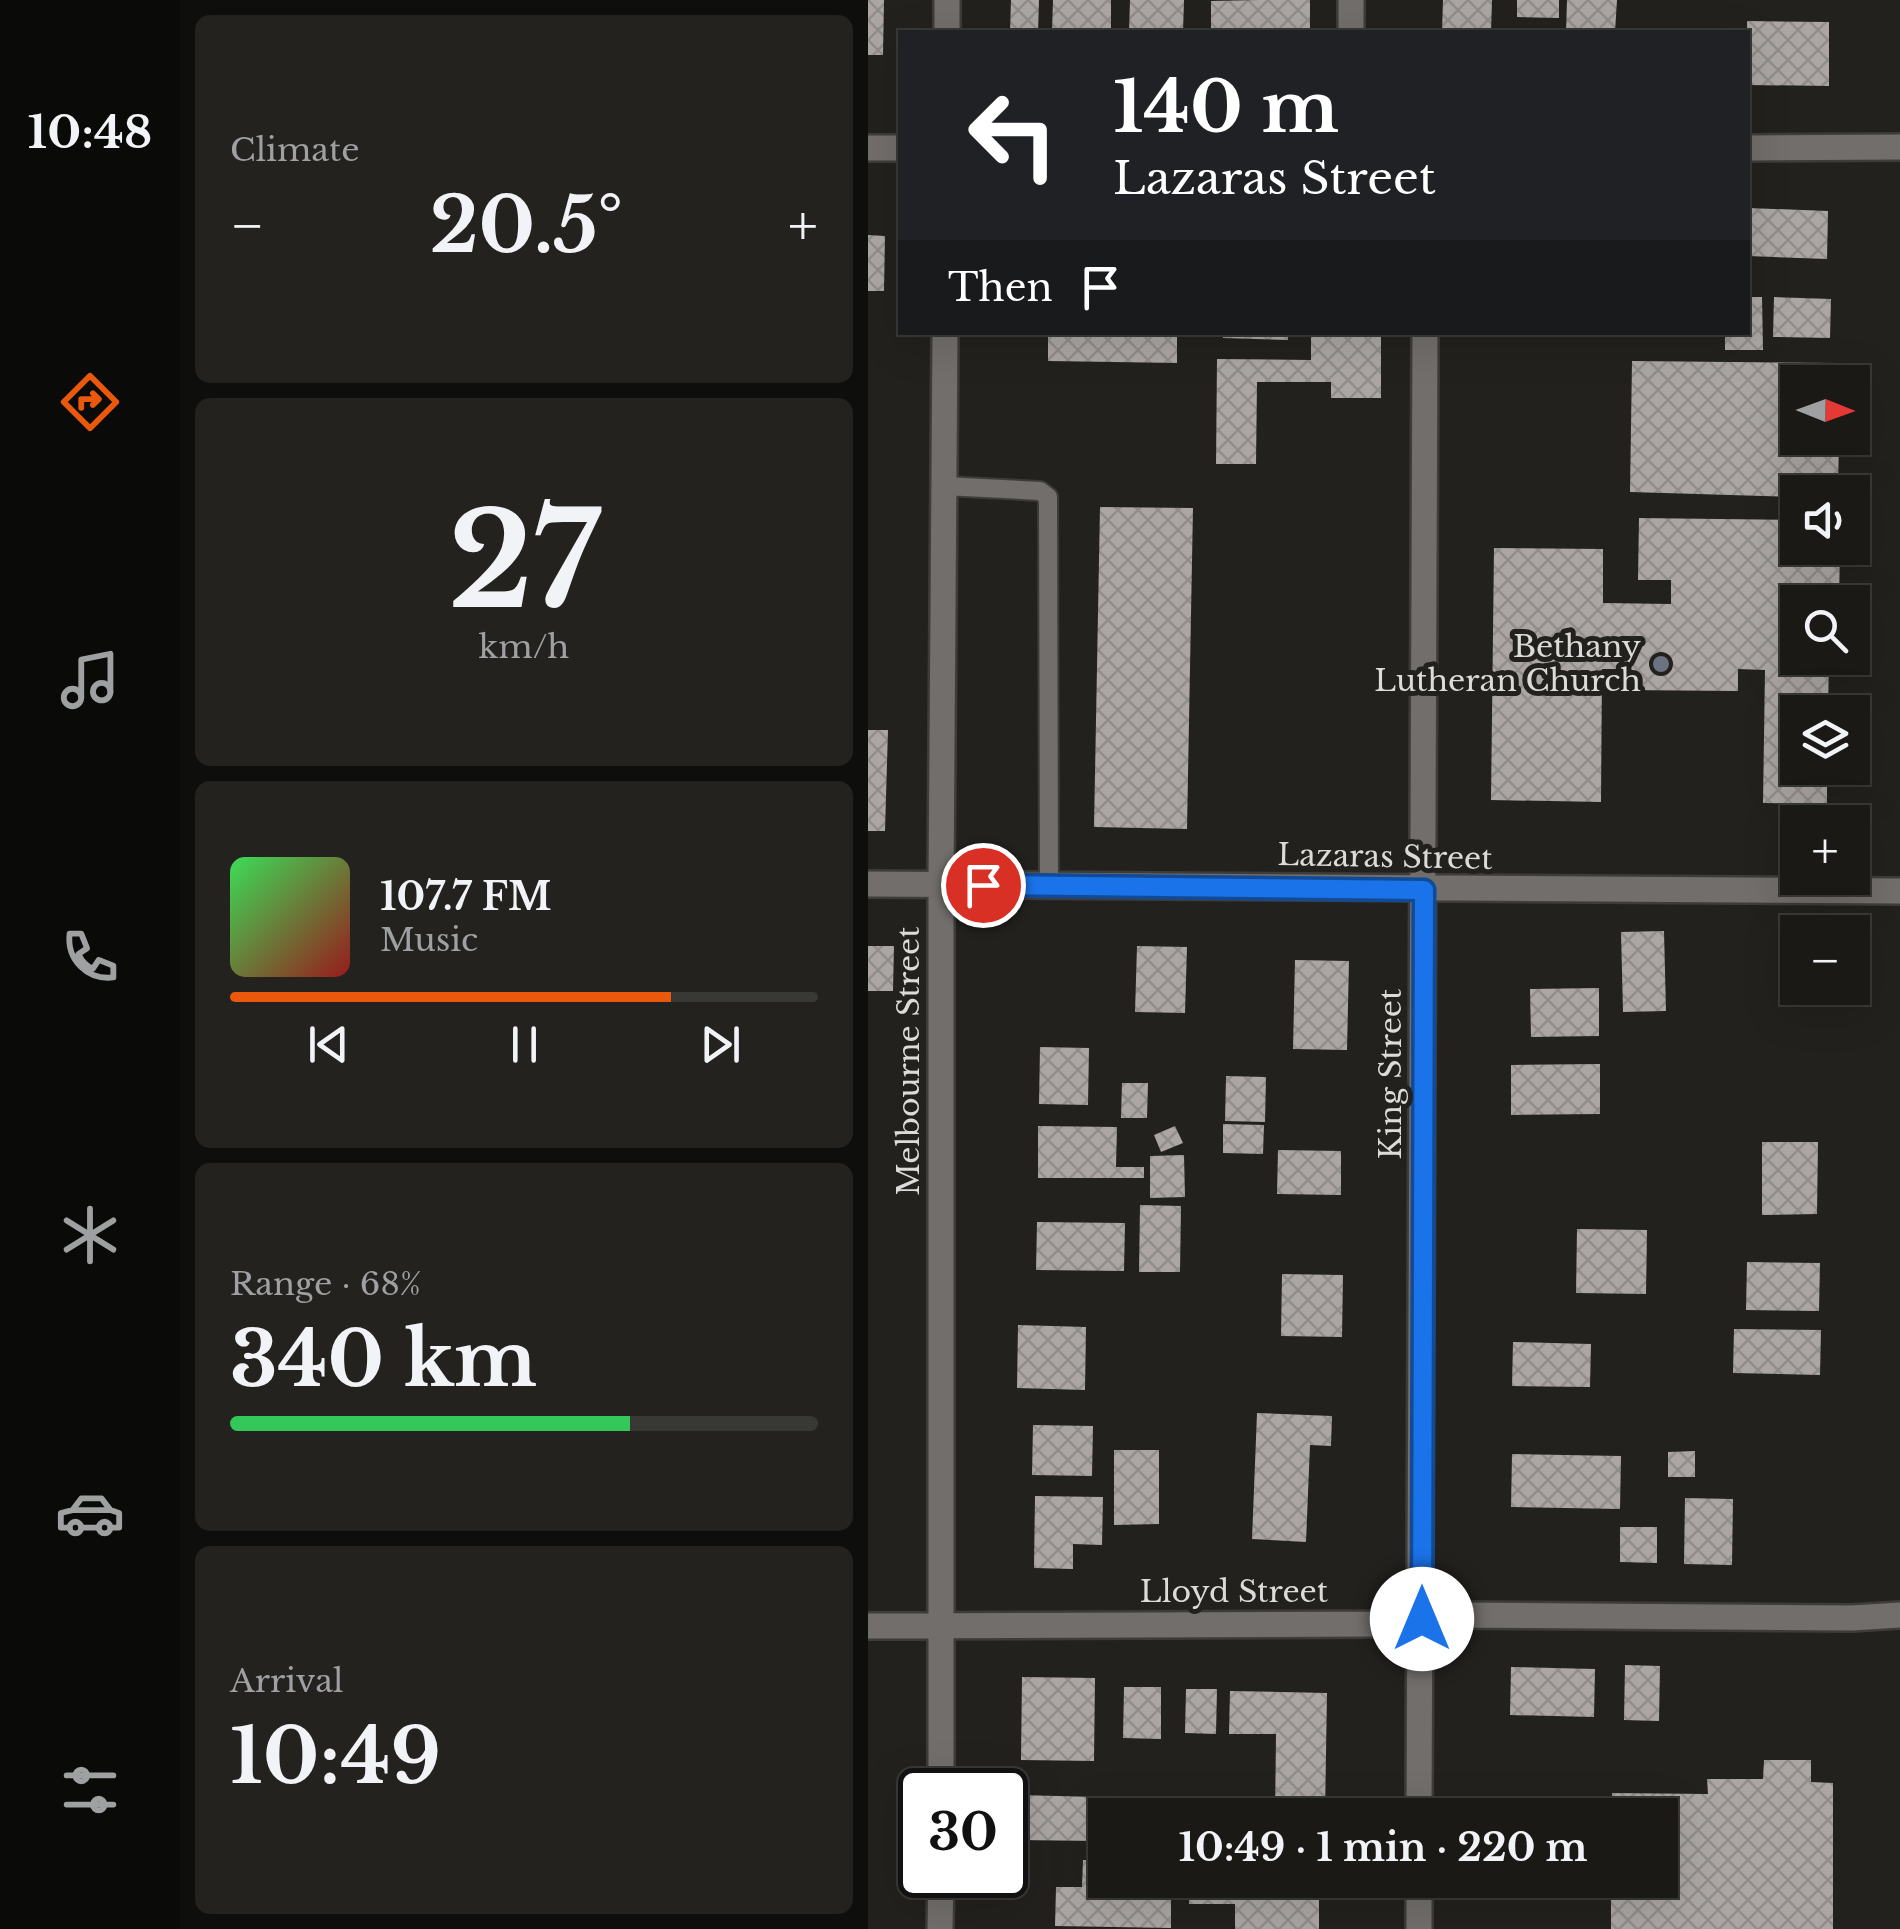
<!DOCTYPE html>
<meta charset="utf-8">
<style>
:root{--surface:#1a1916;--page:#23221f;--text:#f1f3f6;--muted:#9fa0a1;--line:#383835;--accent:#ea580c}
body{margin:0;font-family:"Libre Baskerville",serif;background:var(--page);color:var(--text);height:100vh;display:flex;flex-direction:column;font-size:38px;white-space:nowrap}
*{box-sizing:border-box;margin:0}
p{font-size:32px;color:var(--muted)}
.icon{flex:none;width:55px;height:55px;fill:none;stroke:currentColor;stroke-width:2;stroke-linecap:round;stroke-linejoin:round}
.map{position:relative;flex:1;overflow:hidden}
.details{display:flex;flex-direction:column;gap:15px;padding:15px;background:#0e0e0c;width:688px}
.details>*{flex:none}
.banner{position:absolute;left:30px;top:30px;width:852px;height:305px;border-radius:0px;box-shadow:0 10px 40px #0002,0 0 0 2px var(--line);background:#202124;color:#fff;overflow:hidden}
.needle{width:65px;rotate:91deg}
.fabs{position:absolute;left:912px;top:365px;display:grid;gap:20px}
.fabs a{display:grid;place-items:center;width:90px;height:90px;border-radius:0px;background:var(--surface);box-shadow:0 10px 40px #0002,0 0 0 2px var(--line);font-size:50px}
.speed{position:absolute;left:30px;top:1768px;display:flex;gap:20px;font-size:50px;font-weight:700;text-align:center}
.speed>*{display:grid;place-content:center;width:130px;height:130px;border-radius:50%;background:var(--surface);box-shadow:0 10px 40px #0002,0 0 0 2px var(--line);line-height:1}
.speed .limit{border:5px solid #111;border-radius:15px;background:#fff;color:#111}
.pin{position:absolute;display:grid;place-items:center;width:85px;height:85px;color:#fff;margin:-42px;border:5px solid #fff;border-radius:50%;box-shadow:0 2px 10px #0007}
.me{position:absolute;width:110px;margin:-55px;rotate:0deg;stroke-linejoin:round;filter:drop-shadow(0 0 8px #0008)}
.turn{display:flex;align-items:center;gap:35px;height:210px;padding:0 50px;font-size:45px}
.turn .icon{width:130px;height:130px;stroke-width:2.5}
.turn b{display:block;font-size:70px;line-height:85px}
.then{display:flex;align-items:center;height:95px;padding:0 50px;background:#0003;gap:20px;font-size:38px}
.big{font-size:75px;font-weight:700;line-height:1.1}
.details .card{flex:1;display:flex;flex-direction:column;justify-content:center;gap:15px;min-width:0;padding:0 35px;border-radius:15px;background:var(--page)}
.details .dial{align-items:center;gap:0}
.dial b{font-size:130px;line-height:1}
.song{display:flex;align-items:center;gap:30px}
.cover{width:120px;height:120px;border-radius:15px;background:linear-gradient(135deg,hsl(130 70% 55%),hsl(0 70% 35%))}
.played{height:10px;border-radius:5px;background:linear-gradient(90deg,var(--accent) 75%,var(--line) 75%)}
.keys{display:flex;justify-content:space-around;direction:ltr}
.heat{display:flex;justify-content:space-between;align-items:center;font-size:55px;direction:ltr}
.charge{height:15px;border-radius:8px;background:linear-gradient(90deg,#34c759 68%,var(--line) 0)}
.trip{position:absolute;left:220px;top:1798px;width:590px;height:100px;border-radius:0px;background:var(--surface);box-shadow:0 10px 40px #0002,0 0 0 2px var(--line);font-weight:700;line-height:100px;text-align:center}
main{display:flex;flex:1;min-height:0}
.dock{display:flex;flex-direction:column;width:180px;justify-content:space-around;align-items:center;background:#0a0a09;color:var(--muted)}
.dock .icon{width:70px;height:70px}
.dock .on{color:var(--accent)}
.dock b{font-size:45px;color:var(--text)}
.map>svg:first-child{display:block}
.building{fill:url(#building-cross-hatch)}
.lines{fill:none;stroke-linecap:round;stroke-linejoin:round}
.service-casing{stroke:#3e3c3a;stroke-width:22}
.minor-casing{stroke:#3e3c3a;stroke-width:30}
.service{stroke:#716e6b;stroke-width:18}
.minor{stroke:#716e6b;stroke-width:25}
.route-casing{stroke:#114b97;stroke-width:25}
.route{stroke:#1a73e8;stroke-width:18}
.worship-dot{fill:#6b7280;stroke:#22211e;stroke-width:4}
.labels{text-anchor:middle;stroke-width:10;stroke-linejoin:round;paint-order:stroke}
.poi-label{font-size:30px;fill:#dcdbd9;stroke:#22211e;text-anchor:end}
.street-label{font-size:30px;fill:#dcdbd9;stroke:#22211e}
</style>
<main>
<nav class="dock">
<b>10:48</b>
<svg class="icon on" aria-label="directions" viewBox="0 0 24 24"><path d="M12 3l9 9-9 9-9-9zM9 14v-3h6M13 9l2 2-2 2"/></svg>
<svg class="icon" aria-label="music" viewBox="0 0 24 24"><path d="M9 18V5l10-2v13"/><circle cx="6" cy="18" r="3"/><circle cx="16" cy="16" r="3"/></svg>
<svg class="icon" aria-label="phone" viewBox="0 0 24 24"><path d="M5 4h4l2 5-3 2q2 4 5 5l2-3 5 2v4C11 20 4 13 5 4z"/></svg>
<svg class="icon" aria-label="climate" viewBox="0 0 24 24"><path d="M12 3v18M4 7l16 10M4 17L20 7"/></svg>
<svg class="icon" aria-label="car" viewBox="0 0 24 24"><path d="M5 17H2v-5l4-1 3-4h7l3 4 3 1v5h-3M9 17h6M6 11h13"/><circle cx="7" cy="17" r="2"/><circle cx="17" cy="17" r="2"/></svg>
<svg class="icon" aria-label="filters" viewBox="0 0 24 24"><path d="M4 7h16M4 17h16"/><circle cx="9" cy="7" r="2"/><circle cx="15" cy="17" r="2"/></svg>
</nav>
<section class="details">
<div class="card"><p>Climate</p>
<div class="heat"><a>−</a><b class="big">20.5°</b><a>+</a></div>
</div>
<div class="card dial"><b>27</b><p>km/h</p></div>
<div class="card">
<div class="song"><i class="cover"></i><div><b>107.7 FM</b><p>Music</p></div></div>
<div class="played"></div>
<div class="keys"><svg class="icon" aria-label="previous" viewBox="0 0 24 24"><path d="M18 5L8 12l10 7zM5 5v14"/></svg><svg class="icon" aria-label="pause" viewBox="0 0 24 24"><path d="M8 5v14M16 5v14"/></svg><svg class="icon" aria-label="next" viewBox="0 0 24 24"><path d="M6 5l10 7-10 7zM19 5v14"/></svg></div>
</div>
<div class="card"><p>Range · 68%</p><b class="big">340 km</b><div class="charge"></div></div>
<div class="card"><p>Arrival</p><b class="big">10:49</b></div>
</section>
<div class="map">
<svg width="1033" height="1929" viewBox="0 0 1033 1929">
<defs>
<pattern id="building-cross-hatch" width="8" height="8" patternUnits="userSpaceOnUse" patternTransform="scale(2.5)"><rect width="8" height="8" fill="#aba6a4"/><path d="M0 0l8 8M0 8l8-8" fill="none" stroke="#918d8b"/></pattern>
</defs>
<rect width="100%" height="100%" fill="#22211e"/>
<path class="building" d="M0 0H16L15 55H0Z
M143 0H171L170 32H142Z
M185 0H243V32H184Z
M262 0H316L315 32H261Z
M392 0H442V32H343V1Z
M575 0H624L623 32H574Z
M649 0H691V18L649 17Z
M699 0H749L747 32H698Z
M879 21 961 22V86L880 85Z
M881 208 960 211 959 259 880 256Z
M0 235 17 236 16 291H0Z
M880 297H894L895 350H857V332H880Z
M906 297 963 299 962 338 905 337Z
M180 332H309V363L180 361Z
M355 332H420V340L355 338Z
M443 332H513V398H463V382H389L388 464H348L349 359 443 360Z
M764 361 971 363V382H930V438H971L970 492H930V497L762 492Z
M232 507 325 508 319 829 226 827Z
M771 518 930 520V548H972L971 602H930V658H961L960 712H930V768H959V804L895 803 897 670 870 669V691L754 690 755 669H734L733 802 623 800 626 548 735 549V603L803 604V580H770Z
M0 730H20L17 831H0Z
M796 931 798 1011 755 1012 753 932Z
M0 946H26L25 991H0Z
M269 946 319 947 317 1013 267 1012Z
M427 960 481 961 479 1050 425 1049Z
M731 988V1036L663 1037 662 989Z
M172 1047 221 1048 220 1105 171 1104Z
M732 1064V1114L643 1115V1065Z
M358 1076 398 1077 397 1122 357 1121Z
M254 1083H280L279 1118H253Z
M355 1124 396 1125 395 1154 355 1153Z
M170 1126 249 1127 248 1167H276V1178H170Z
M307 1126 315 1143 293 1152 286 1135Z
M894 1142H950L949 1214 894 1215Z
M410 1150 473 1151V1195L409 1194Z
M316 1155 317 1197 282 1198V1156Z
M272 1205 313 1206 312 1272H271Z
M169 1222 257 1223 256 1271 168 1270Z
M709 1229 779 1230 778 1294 708 1293Z
M879 1262 952 1263 951 1311 878 1310Z
M414 1274 475 1275 474 1337 413 1336Z
M150 1325 218 1327 217 1390 149 1388Z
M866 1329 953 1330 952 1375 865 1373Z
M645 1342 723 1344 722 1387 644 1386Z
M389 1413 464 1416 463 1446 442 1445 438 1542 384 1539Z
M165 1425 225 1426 224 1476 164 1475Z
M246 1450H291V1524L246 1525Z
M827 1451V1477H800V1452Z
M644 1454 753 1456 752 1509 643 1507Z
M167 1496 235 1497 234 1545 205 1544V1569L166 1568Z
M817 1498 865 1499 864 1565 816 1564Z
M752 1527H789V1563L752 1562Z
M757 1665 792 1666 791 1721 756 1720Z
M643 1667 727 1669 726 1717 642 1715Z
M154 1677 227 1678 226 1761 153 1760Z
M256 1687H293V1739L255 1738Z
M318 1689H349L348 1734 317 1733Z
M362 1691 459 1693 457 1815H407L408 1734H361Z
M896 1760H943V1782L965 1783V1929H743V1880H792V1815H744V1793L840 1794 839 1779H895Z
M150 1795 230 1797V1841L149 1840Z
M215 1860 238 1861V1880H303V1928L187 1926 188 1887H214Z
M321 1880H363V1886H451V1929H367V1904H321Z"/>
<g class="lines">
<defs>
<path id="service" d="M76 486 172 491 180 497 181 886"/>
<path id="minor" d="M79 32V0
M483 32V0
M0 148H32
M880 148 1033 147
M0 884 1033 891
M0 1626 519 1624 589 1615 984 1618 1033 1615
M73 1790V884L77 332
M551 1815 557 332
M72 1929 73 1875
M551 1929V1880"/>
</defs>
<use href="#service" class="service-casing"/>
<use href="#minor" class="minor-casing"/>
<use href="#service" class="service"/>
<use href="#minor" class="minor"/>
</g>
<g class="lines">
<defs>
<path id="route" d="M115 885 556 890 554 1619"/>
</defs>
<use href="#route" class="route-casing"/>
<use href="#route" class="route"/>
</g>
<circle class="worship-dot" cx="793" cy="664" r="10"/>
<g class="labels">
<g class="poi-label">
<text x="773" y="657">Bethany<tspan x="773" dy="34">Lutheran Church</tspan></text>
</g>
<g class="street-label">
<text transform="translate(517 857) rotate(1)" y="10">Lazaras Street</text>
<text transform="translate(41 1061) rotate(-90)" y="10">Melbourne Street</text>
<text transform="translate(523 1074) rotate(-90)" y="10">King Street</text>
<text x="366" y="1602">Lloyd Street</text>
</g>
</g>
</svg>
<div class="fabs">
<a><svg class="needle" viewBox="-14 -14 28 28"><path d="M0-13l5 13h-10z" fill="#e53935"/><path d="M0 13l5-13h-10z" fill="#9fa0a1"/></svg></a>
<a><svg class="icon" aria-label="sound" viewBox="0 0 24 24"><path d="M4 9h4l5-4v14l-5-4H4zM17 9q2 3 0 6"/></svg></a>
<a><svg class="icon" aria-label="search" viewBox="0 0 24 24"><circle cx="10" cy="10" r="6"/><path d="M15 15l6 6"/></svg></a>
<a><svg class="icon" aria-label="layers" viewBox="0 0 24 24"><path d="M12 4l9 5-9 5-9-5zM3 14l9 5 9-5"/></svg></a>
<a>+</a>
<a>−</a>
</div>
<div class="speed"><div class="limit">30</div></div>
<div class="pin" style="left:115px;top:885px;background:#d93025"><svg class="icon" aria-label="arrive" viewBox="0 0 24 24"><path d="M6 21V4h12l-3 4 3 4H6"/></svg></div>
<svg class="me" style="left:554px;top:1619px" viewBox="-20 -20 40 40"><circle r="19" fill="#fff"/><path d="M0-13L10 11 0 6-10 11z" fill="#1a73e8"/></svg>
<div class="trip">10:49 · 1 min · 220 m</div>
<div class="banner">
<div class="turn"><svg class="icon" aria-label="left" viewBox="0 0 24 24"><path d="M17 20v-9H6M10 6l-5 5 5 5"/></svg><div><b>140 m</b>Lazaras Street</div></div>
<div class="then">Then<svg class="icon" aria-label="arrive" viewBox="0 0 24 24"><path d="M6 21V4h12l-3 4 3 4H6"/></svg></div>
</div>
</div>
</main>
